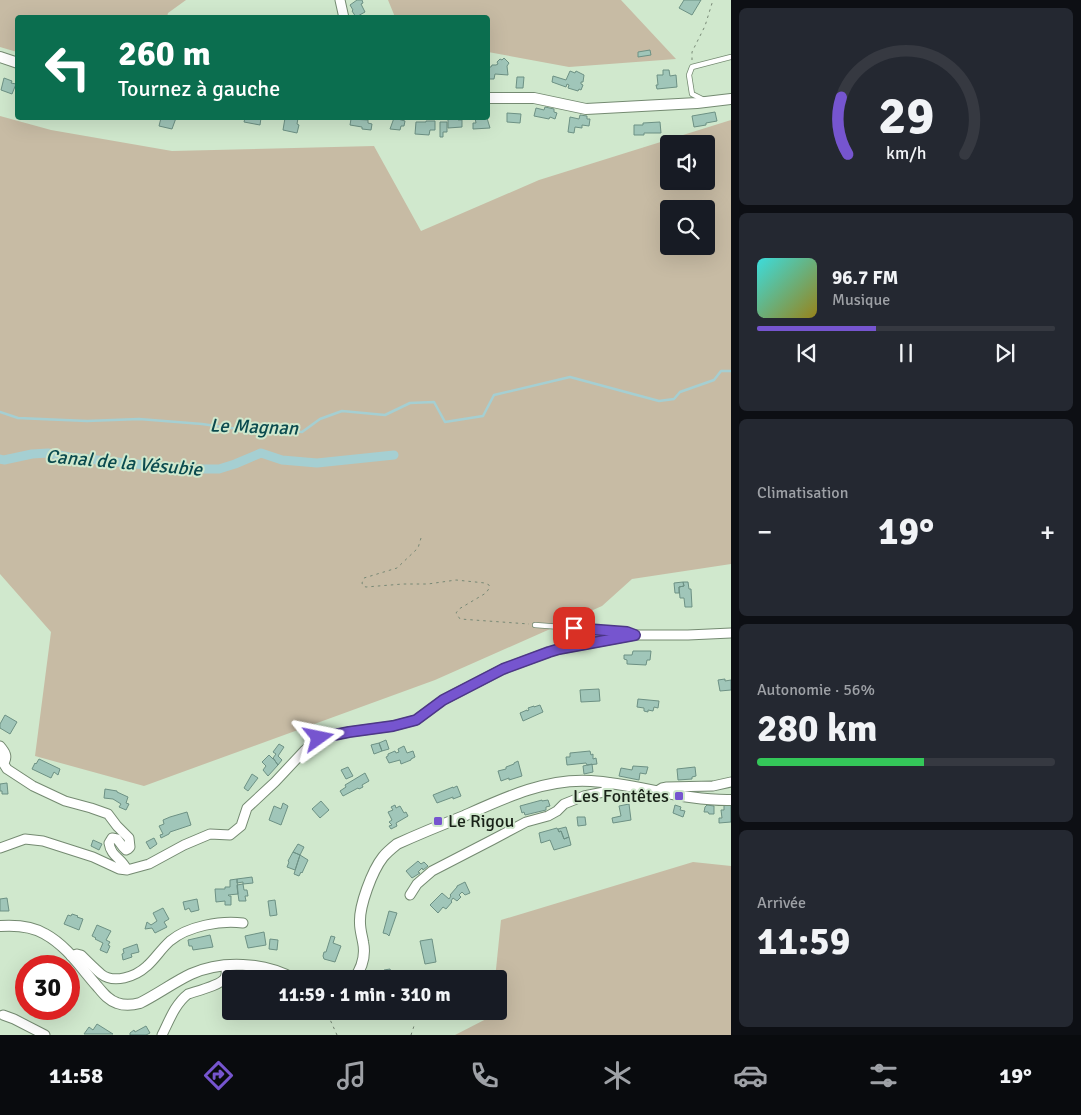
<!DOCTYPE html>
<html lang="fr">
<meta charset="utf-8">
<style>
:root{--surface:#171b24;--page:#242831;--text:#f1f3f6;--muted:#9ea1a6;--line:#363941;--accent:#7655cf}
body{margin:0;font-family:Signika,sans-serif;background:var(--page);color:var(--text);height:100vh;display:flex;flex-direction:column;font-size:19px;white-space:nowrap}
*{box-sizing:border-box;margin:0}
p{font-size:16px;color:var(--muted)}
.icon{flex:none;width:28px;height:28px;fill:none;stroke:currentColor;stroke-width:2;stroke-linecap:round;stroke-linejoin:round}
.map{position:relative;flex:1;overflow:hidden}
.drawer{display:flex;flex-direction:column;gap:8px;padding:8px;background:#0d0f14;width:350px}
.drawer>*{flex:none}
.top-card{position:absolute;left:15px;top:15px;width:475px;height:105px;border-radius:5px;box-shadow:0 5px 20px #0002;background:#0b6e4f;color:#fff;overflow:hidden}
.fabs{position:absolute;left:660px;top:135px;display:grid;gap:10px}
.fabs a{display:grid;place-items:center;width:55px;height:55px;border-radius:5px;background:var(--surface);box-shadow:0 5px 20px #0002;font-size:25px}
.speed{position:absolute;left:15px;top:955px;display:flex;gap:10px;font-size:25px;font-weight:700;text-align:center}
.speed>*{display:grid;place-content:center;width:65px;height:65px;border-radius:50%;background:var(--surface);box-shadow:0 5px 20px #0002;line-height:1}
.speed .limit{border:8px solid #d22;background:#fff;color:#111}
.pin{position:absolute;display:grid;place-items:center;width:42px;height:42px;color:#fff;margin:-21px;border-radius:10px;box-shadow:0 2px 8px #0006}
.me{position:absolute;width:55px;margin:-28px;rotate:78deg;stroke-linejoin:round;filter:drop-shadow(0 0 4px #0008)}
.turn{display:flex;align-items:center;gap:18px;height:105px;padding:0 20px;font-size:22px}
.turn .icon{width:65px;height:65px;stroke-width:2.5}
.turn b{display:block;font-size:35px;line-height:42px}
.big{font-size:38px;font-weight:700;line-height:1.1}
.drawer .tile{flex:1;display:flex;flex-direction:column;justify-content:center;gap:8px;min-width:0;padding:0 18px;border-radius:8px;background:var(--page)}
.drawer .dial{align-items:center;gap:0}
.dial svg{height:130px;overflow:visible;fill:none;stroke:var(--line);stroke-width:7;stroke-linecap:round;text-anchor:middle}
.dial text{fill:var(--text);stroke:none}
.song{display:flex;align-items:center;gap:15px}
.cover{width:60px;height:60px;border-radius:8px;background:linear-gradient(135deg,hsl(180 70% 55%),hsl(50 70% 35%))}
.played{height:5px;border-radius:2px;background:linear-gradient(90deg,var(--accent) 40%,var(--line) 40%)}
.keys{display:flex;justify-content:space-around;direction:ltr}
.heat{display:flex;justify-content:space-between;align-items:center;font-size:28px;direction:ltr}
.charge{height:8px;border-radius:4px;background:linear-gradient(90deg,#34c759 56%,var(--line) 0)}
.trip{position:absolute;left:222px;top:970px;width:285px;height:50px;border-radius:5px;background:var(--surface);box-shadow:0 5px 20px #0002;font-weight:700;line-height:50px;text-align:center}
.tab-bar{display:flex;height:80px;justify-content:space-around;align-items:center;background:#090b0e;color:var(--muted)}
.tab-bar .icon{width:35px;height:35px}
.tab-bar .active{color:var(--accent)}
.tab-bar b{font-size:22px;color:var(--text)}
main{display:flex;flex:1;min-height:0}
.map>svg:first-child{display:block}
.green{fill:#c7bba4;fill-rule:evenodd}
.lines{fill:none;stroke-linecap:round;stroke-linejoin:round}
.stream{stroke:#a5cfd2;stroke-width:2.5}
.canal{stroke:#a5cfd2;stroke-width:9}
.building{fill:#a0c6b9;stroke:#6d9184}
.service-casing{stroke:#748a71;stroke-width:6}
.minor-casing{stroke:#748a71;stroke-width:11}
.tertiary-casing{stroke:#748a71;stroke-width:12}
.path{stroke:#778875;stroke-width:1;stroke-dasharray:2.5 4;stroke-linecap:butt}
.service{stroke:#fff;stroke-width:4.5}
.minor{stroke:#fff;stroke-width:9}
.tertiary{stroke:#fff;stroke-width:10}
.route-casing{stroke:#4d3787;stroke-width:12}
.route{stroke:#7655cf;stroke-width:9}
.poi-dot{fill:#7655cf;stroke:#d0e8cd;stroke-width:2}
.labels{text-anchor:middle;stroke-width:4;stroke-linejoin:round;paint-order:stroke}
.poi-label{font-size:18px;fill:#192218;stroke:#d0e8cd;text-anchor:end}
.water-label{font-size:19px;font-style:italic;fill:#0a4a4e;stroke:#d0e8cd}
</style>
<main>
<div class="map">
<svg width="731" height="1035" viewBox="0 0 731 1035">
<rect width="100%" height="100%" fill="#d0e8cd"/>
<path class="green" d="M0 0H186L168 13 167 17 18 18 17 52 0 47Z
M388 0H621L676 59 569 67 488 52V18L395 17Z
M0 116 51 130 172 151 374 146 421 231 539 180 731 120V564L632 579 602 606 435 680 144 786 35 756 51 632 0 574ZM669 144H706V181H669ZM669 209H706V246H669Z
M693 862 731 866V1035H455L492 1016V1011H499V979H495L501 920Z"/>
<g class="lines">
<path class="stream" d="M0 412 18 418 87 421 139 419 202 424 230 428 302 432 320 419 342 411 385 415 410 403 434 402 445 422 483 416 494 395 570 377 659 401 674 399 680 392 714 380 721 371H731"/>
<path class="canal" d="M0 459 4 460 32 454 48 453 69 457 183 469H219L235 464 261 453 282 460 317 463 394 455"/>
</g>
<path class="building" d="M357 0H362L363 3 361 4 365 12 356 17 352 11 353 10 350 5Z
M684 0H701L692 15 679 8Z
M650 50 651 55 638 57V52Z
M504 58 509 63 507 66 508 75 495 74 494 79H488V67H491L492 65H496L498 64 497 62 500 59 502 60Z
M663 70H669L670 76 676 75 677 87 657 89 656 85H658L657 75H663Z
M570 71 575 73 576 71 584 75 583 82H581V84L583 85 581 90 579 89 578 91 568 88 569 85 567 84 566 87 552 82 553 76 566 80Z
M517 77H524L523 88H516Z
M4 78 12 81 11 83 16 84 12 94 1 90Z
M545 107 554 109V112L557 113 555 119 550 117 549 119 534 116 536 108 544 110Z
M715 112 717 121 706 123V125L694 127 692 116Z
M507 113 521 114 520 123 507 122Z
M580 115 587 116V119H590L589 126 582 125V128L575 127 574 133 568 132 570 117 579 119Z
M161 118H176L172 129 159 126Z
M245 118H261L260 125 244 122Z
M285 118H298L297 124 299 125 297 133 283 130Z
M394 118 405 121 404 126H401L400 130 390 129Z
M448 118H458V120H462V127L448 128Z
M475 118H487L490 128 473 129V123H476Z
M351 119 368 120V123L372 124 371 130 362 129V127L350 125Z
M426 121H435V130H430L429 135 415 134 416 122H426Z
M440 122H447V132H443V137H440Z
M660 122 661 133H644V135H634V125H643V123Z
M683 582H688L689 589H691L692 607H685L684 598H680L679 587 684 586Z
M683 582 684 586 679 587V593H675L674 583Z
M633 651H651L650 660H647L646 665 627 664V660L624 659V655H632Z
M725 679V681L731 680V690L720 691 718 680Z
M599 689 600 701 581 702 580 690Z
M638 699 659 701 658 708 654 707 653 711 648 710V712L644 711V708L637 707Z
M540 705 543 712 523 721 520 713 527 710V711L529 710 528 708 534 706V707Z
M5 715 17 722 10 734 0 728V724Z
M386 740 389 749 382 751 379 743Z
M379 743 382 751 374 754 371 745Z
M279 744 284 747 278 756 282 760 278 765 273 758 276 754 273 752Z
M404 746 407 753 413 751 415 757 411 759V760L401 764 400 760 389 763 386 757 388 756V754L395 751 396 753 399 752 398 749Z
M590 751 591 755 593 754V759L596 758 597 764 587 765 586 763 567 765 566 757H570V753Z
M269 755 273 759V758L278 765 268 776 263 770 266 766 262 762Z
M39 759 60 769 58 775 54 772 51 778 32 769 35 763 36 764Z
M518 761 522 776 509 780V778L501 781 498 771 506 769V767L514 764V763Z
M592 764 593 772 584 774 583 766Z
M633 766 648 767 646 774 640 773 639 780 619 776 621 768 632 770Z
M348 767 353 776 346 779 341 770Z
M695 767 696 776 692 777V779L678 780 677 769Z
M365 773 369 781 362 785 363 787 359 789 358 788 343 796 340 791 346 787 345 785Z
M252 774 258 778 248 791 244 788Z
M7 783 8 794H2V791H0V784Z
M457 786 461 796 453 799V797L437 803 433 795 453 787V788Z
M105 789 117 791V792L128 797 126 803 129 804 126 810 119 807 121 804 113 799 104 798Z
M542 800V801L548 800 550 806 546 807V810L525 815 524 812 522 813 520 806Z
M321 801 329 810 320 818 312 809Z
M283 803 288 806 281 825 269 820 274 806 281 809Z
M724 803H731V822L719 823V818H722L721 810H724Z
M629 804 631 820 613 823 612 818 621 816 619 806Z
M395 805 396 808 400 806 404 813 406 812 408 816 396 823 397 826 391 829 389 826 392 825 389 822 392 820 388 812 393 810 391 807Z
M675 805 681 807 680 810 685 811 683 817 673 813Z
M707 805 714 806V814H709L708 812H704L705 807Z
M187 812 191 825 170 832 169 834 161 838 160 835 163 834 159 826 164 824 163 820 170 817Z
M577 817H585L586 825 578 826Z
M566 827 569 837 564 839 561 831 559 832 558 829Z
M557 828 559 832 561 831 564 839 569 837 571 845 554 850 550 840 541 843 539 833Z
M154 838 157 844 150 849 146 842Z
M93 840 102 844 99 850 91 846Z
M298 844 304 847 300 855 293 852Z
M293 852 300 855 295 870 287 867 289 862 288 861Z
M300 855 308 860 302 873 301 872 299 876 294 874Z
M418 861 421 864 424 862 428 866 423 870 422 868 418 872 420 873 412 878 406 871Z
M252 877 253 883 243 884V882L237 883V879Z
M237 879 238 894 228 895 229 896H231V905H225V901L216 902 215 889H225V887H230V880Z
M465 882 470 893 465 895 462 892 459 895 461 897 457 901 453 898 451 901 452 902 446 909 443 907 438 913 430 905 442 893 449 899 451 896 450 895 457 887V886Z
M243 884 244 890H247L248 896H245L246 901H239L237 887V885Z
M7 898 9 911H0V899Z
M197 899 199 910 191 912 189 908 185 910 183 902Z
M275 900 277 915 270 916 268 901Z
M163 908 169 919 164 922 167 927 155 933 152 928 145 929 147 922 151 925 157 921 153 913Z
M389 911 397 913 389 936 387 934 383 933Z
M72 914 78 916 77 917 83 919 79 930 64 924 68 915 71 916Z
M97 925 111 931 106 940 110 942 108 945 110 946 107 953 100 950 103 943 95 939 96 938 92 936Z
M264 932 266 945 248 948 245 936Z
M210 935 213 947 193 950 192 946H189L188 940Z
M331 936 335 937 333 943 341 946 335 962 324 959 323 956 324 952H326Z
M270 939 278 940 277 950 269 949Z
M432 939 436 962 425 964 420 941Z
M137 944 139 952 131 954 132 957 123 960 122 954 124 953 123 949Z
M390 969 393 979H385L384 970Z
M259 972 271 975 270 979 258 978Z
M23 977 26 979V994L21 991 22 990 17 987Z
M69 987 79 995 68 1010 66 1009H69Z
M231 1004V1011H250V1016L229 1019 227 1005Z
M97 1024 113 1034H84L89 1027 93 1030Z
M146 1026 150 1033 146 1035H130V1033L134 1030 135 1032Z"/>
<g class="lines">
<defs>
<path id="service" d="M704 100 692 94 689 75 692 67 731 57
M535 625 627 632 632 634"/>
<path id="minor" d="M340 0 344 18
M0 746C5 752 8 756 4 763
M0 758 7 769 33 786 65 801 91 808 108 814 117 826 129 838 130 847 128 849 126 850 123 847 117 839 112 838 109 843C111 857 122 858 127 870
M657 791 662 788 667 787 713 786 731 782
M0 848 25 839 43 841 93 857 119 869 127 870 149 864 184 845 210 834 230 835 241 826 247 808 275 782 304 751 319 738 349 732 393 726 416 720 443 700 503 669 549 652 559 649 635 635H688L731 633
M410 895 417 884 432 871 492 840 526 822 548 816 557 811 564 804 584 796 604 792 610 783
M71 956 77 954 81 955C87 961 94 968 101 974 114 984 135 977 147 966 155 959 161 949 170 941 188 926 221 920 243 923
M3 1015 14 1019 45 1035
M162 1035C169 1021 175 1004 188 994 197 991 221 985 225 978 227 974 226 970 226 966"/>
<path id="tertiary" d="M0 57 18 63
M488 98H534L586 109 697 103 731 99
M0 926C15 925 32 926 45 934 67 946 81 968 97 986 103 993 108 1000 117 1003 125 1006 133 1005 140 1003 158 994 174 982 191 974 222 960 264 962 294 979
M354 979C362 968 366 956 363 942 362 936 360 930 360 923 359 906 372 871 383 857 387 852 392 848 397 844 419 834 441 825 464 816 504 798 546 778 591 781 638 784 684 801 731 800"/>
</defs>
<use href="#service" class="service-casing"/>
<use href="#minor" class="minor-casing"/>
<use href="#tertiary" class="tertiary-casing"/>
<path class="path" d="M692 60V52L705 26 713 0
M421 538 418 548 397 568 364 578 362 583 363 586 366 587 403 584H428L456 580 485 583 489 585 490 587 486 593 459 609 456 613 460 619 529 624
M337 1035 328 1015 329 1013 340 1016 338 1011
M411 1035 414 1026"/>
<use href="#service" class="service"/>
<use href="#minor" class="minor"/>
<use href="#tertiary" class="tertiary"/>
</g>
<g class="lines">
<defs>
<path id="route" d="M319 738 349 732 393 726 416 720 443 700 503 669 549 652 559 649 635 635 627 632 574 628"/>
</defs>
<use href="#route" class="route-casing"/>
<use href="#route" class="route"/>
</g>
<g class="poi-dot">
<rect x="674" y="791" width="10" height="10" rx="2.5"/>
<rect x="433" y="816" width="10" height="10" rx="2.5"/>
</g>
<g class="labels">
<g class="poi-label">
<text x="669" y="802">Les Fontêtes</text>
<text x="448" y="827" text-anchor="start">Le Rigou</text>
</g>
<g class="water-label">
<text transform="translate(254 426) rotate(2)" y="7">Le Magnan</text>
<text transform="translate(124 462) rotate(5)" y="7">Canal de la Vésubie</text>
</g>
</g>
</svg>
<div class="fabs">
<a><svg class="icon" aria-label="sound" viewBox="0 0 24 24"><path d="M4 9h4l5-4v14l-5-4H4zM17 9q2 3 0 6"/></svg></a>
<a><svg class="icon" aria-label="search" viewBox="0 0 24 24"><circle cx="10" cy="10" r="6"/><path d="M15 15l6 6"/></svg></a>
</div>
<div class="speed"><div class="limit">30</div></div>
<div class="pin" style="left:574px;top:628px;background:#d93025"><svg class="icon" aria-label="arrive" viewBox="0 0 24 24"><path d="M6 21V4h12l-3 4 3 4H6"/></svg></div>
<svg class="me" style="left:319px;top:738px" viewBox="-20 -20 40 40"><path d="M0-17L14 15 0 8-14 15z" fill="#7655cf" stroke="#fff" stroke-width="4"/></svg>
<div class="trip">11:59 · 1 min · 310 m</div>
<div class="top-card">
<div class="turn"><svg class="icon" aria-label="left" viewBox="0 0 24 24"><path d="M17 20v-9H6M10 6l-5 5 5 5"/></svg><div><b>260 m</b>Tournez à gauche</div></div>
</div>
</div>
<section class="drawer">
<div class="tile dial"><svg viewBox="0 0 100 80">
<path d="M14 69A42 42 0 1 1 86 69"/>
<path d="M14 69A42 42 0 0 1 10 34" stroke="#7655cf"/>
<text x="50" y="56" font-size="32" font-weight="700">29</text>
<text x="50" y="72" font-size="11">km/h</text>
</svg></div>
<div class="tile">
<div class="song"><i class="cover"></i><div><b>96.7 FM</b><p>Musique</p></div></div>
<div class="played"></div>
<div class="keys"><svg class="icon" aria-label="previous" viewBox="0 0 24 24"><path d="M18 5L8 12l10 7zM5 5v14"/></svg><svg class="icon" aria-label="pause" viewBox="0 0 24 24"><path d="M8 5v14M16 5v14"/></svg><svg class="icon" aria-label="next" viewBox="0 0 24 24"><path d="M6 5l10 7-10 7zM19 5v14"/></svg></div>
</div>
<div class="tile"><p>Climatisation</p>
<div class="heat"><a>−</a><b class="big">19°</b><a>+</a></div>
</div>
<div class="tile"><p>Autonomie · 56%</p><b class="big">280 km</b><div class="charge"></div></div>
<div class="tile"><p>Arrivée</p><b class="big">11:59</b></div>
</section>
</main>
<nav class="tab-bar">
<b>11:58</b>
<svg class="icon active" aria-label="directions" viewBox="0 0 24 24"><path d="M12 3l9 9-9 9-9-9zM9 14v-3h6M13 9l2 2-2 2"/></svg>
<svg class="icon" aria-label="music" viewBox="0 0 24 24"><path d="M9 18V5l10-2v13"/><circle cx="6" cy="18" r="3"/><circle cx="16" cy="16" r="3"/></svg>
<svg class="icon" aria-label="phone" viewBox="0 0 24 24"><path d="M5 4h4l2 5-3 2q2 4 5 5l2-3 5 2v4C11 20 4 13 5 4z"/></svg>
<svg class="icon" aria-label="climate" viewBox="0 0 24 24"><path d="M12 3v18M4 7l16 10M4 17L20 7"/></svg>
<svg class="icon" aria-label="car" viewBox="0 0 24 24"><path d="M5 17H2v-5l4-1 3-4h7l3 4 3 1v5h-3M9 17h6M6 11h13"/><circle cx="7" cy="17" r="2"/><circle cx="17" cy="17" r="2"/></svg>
<svg class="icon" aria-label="filters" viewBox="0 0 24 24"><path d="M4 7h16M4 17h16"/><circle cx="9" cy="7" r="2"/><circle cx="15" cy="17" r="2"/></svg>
<b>19°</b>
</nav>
